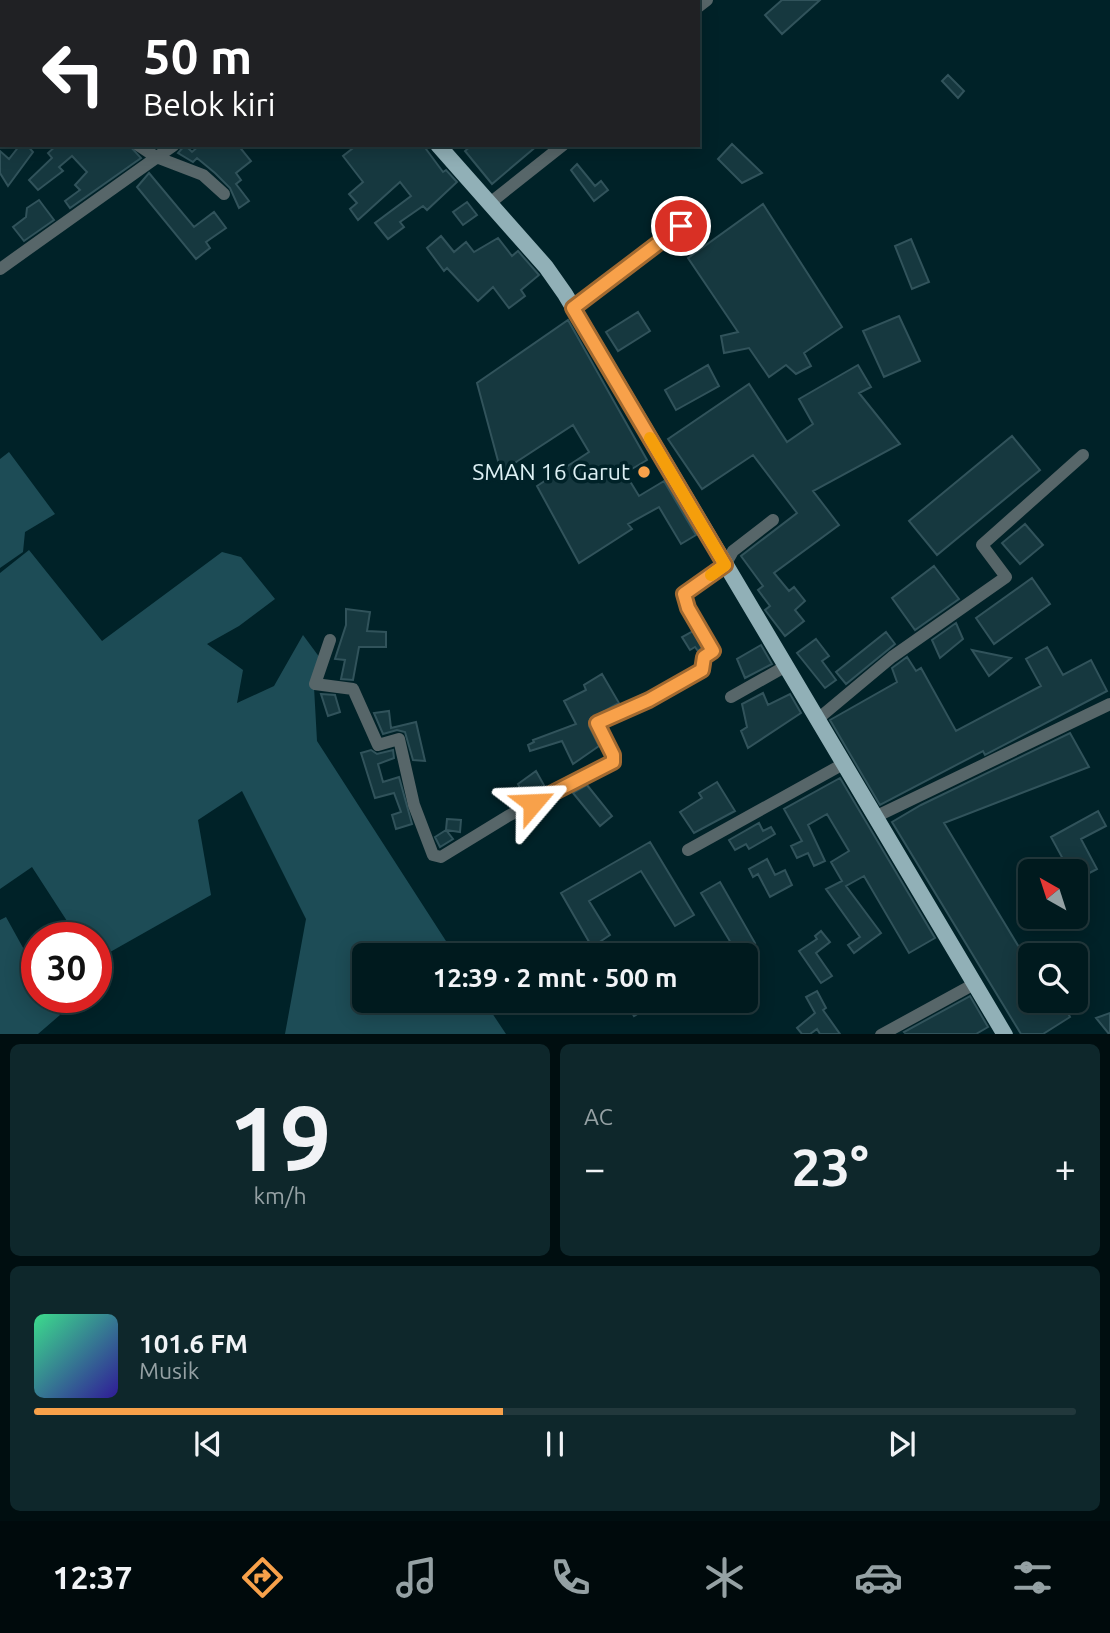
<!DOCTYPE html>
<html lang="id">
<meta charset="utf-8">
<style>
:root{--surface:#001a1e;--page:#0e272b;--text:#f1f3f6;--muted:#95a1a4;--line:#22383c;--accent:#f8a14a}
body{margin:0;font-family:Ubuntu,sans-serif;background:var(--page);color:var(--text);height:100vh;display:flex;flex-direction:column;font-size:26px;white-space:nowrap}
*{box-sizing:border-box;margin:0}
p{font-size:23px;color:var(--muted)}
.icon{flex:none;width:38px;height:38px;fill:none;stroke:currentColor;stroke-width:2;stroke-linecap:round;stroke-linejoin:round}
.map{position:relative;height:1034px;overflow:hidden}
.panel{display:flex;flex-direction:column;gap:10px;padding:10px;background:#000e10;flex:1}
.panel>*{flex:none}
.top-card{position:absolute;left:0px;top:0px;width:700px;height:147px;box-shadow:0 4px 18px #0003,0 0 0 2px var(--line);background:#202124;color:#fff;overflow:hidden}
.needle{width:46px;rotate:321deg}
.controls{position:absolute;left:1018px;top:859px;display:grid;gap:14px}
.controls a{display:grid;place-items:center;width:70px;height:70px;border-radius:10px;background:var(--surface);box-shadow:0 4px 18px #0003,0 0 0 2px var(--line);font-size:35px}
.speed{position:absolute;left:21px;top:922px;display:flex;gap:14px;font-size:35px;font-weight:700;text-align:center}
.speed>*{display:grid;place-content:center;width:91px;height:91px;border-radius:50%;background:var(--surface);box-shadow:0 4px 18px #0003,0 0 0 2px var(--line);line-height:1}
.speed .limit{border:10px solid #d22;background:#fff;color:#111}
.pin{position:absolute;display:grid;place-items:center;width:60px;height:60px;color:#fff;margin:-30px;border:4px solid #fff;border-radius:50%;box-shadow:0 2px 7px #0007}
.me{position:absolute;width:77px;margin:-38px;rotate:64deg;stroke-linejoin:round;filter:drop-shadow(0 0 5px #0008)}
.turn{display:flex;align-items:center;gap:24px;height:147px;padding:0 28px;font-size:32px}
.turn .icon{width:91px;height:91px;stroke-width:2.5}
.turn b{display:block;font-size:49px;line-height:60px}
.big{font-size:52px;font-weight:700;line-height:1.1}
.panel .card{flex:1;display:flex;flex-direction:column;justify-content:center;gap:10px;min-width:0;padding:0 24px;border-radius:10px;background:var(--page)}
.panel .dial{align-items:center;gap:0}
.dial b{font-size:91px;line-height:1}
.song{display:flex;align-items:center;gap:21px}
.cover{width:84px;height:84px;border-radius:10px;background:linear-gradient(135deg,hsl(150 70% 55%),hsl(250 70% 35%))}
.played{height:7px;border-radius:4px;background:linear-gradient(90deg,var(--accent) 45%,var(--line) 45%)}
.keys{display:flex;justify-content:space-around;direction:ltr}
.heat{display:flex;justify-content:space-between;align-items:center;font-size:38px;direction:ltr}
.panel .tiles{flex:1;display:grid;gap:10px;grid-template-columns:1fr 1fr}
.card:last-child{grid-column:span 2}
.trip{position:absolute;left:352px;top:943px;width:406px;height:70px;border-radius:10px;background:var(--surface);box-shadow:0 4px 18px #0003,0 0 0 2px var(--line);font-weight:700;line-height:70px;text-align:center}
.dock{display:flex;height:112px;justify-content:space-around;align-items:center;background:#000a0c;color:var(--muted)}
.dock .icon{width:49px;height:49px}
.dock .on{color:var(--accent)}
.dock b{font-size:32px;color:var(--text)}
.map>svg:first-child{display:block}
.green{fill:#1d4c56}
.building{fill:#16383f;stroke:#31535b;stroke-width:2}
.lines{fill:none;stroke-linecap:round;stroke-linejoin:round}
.minor{stroke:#576669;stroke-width:12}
.major{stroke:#91b0b7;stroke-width:16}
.route-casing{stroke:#a16930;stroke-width:18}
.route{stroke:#f8a14a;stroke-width:12}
.slow{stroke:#f59e0b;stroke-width:12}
.poi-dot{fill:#f8a14a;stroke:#002228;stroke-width:2.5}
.labels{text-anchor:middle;stroke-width:7;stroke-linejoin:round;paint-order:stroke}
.poi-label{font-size:23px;fill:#ddf0f4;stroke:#002228;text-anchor:end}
</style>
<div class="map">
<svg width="1110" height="1035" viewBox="0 0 1110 1035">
<rect width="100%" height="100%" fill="#002228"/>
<path class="green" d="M9 452 55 514 25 532 23 552 0 568V459Z
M29 550 102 641 222 552 241 557 275 599 239 626 207 644 243 670 237 703 274 686 303 635 320 658 314 687 317 741 455 955 364 956V1001H484L506 1034H285L306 919 242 791 198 820 211 895 96 960V938H78L32 867 0 889V573Z
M6 917 37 973V998H50L60 1015 38 1034H0V920Z"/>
<path class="building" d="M782 0H820L782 34 765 15Z
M948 75 964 91 958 98 942 81Z
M732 144 762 173 742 183 718 159Z
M20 145H27L33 152 8 186 0 173V151L9 159Z
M57 145H129L141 158 70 208 65 201 80 190 75 185 87 172 72 156 59 167 63 171 38 190 29 180 52 158 48 153Z
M185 145 192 152 200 145H238L251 161 236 173 241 180 236 184 249 201 239 208 230 188 215 173 197 158 193 162 178 153Z
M357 145H423L443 172 446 170 457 182 427 210 423 206 400 222 404 227 388 239 375 223 411 196 400 182 358 220 350 209 357 203 349 194 363 182 343 156Z
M472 145H538L492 184 465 151Z
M577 164 595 186 601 181 608 190 594 201 571 170Z
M149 173 194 227 214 212 226 228 206 242 210 248 196 259 137 187Z
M39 200 54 220 24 241 13 227 26 217 27 208Z
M467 202 477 215 463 225 453 212Z
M763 204 842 327 804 353 811 366 796 374 786 365 769 377 749 348 724 353 721 336 738 332 688 258Z
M441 236 454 252 466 242 474 252 498 238 512 256 518 251 539 275 521 290 525 296 509 308 493 287 478 301 447 268 444 271 427 248Z
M911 239 929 282 912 289 895 246Z
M638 312 650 331 618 351 606 332Z
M899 316 920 361 884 377 863 331Z
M568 320 647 460 625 473 639 496 664 481 696 535 681 544 659 507 628 524 632 529 579 563 537 486 589 452 573 425 501 472 477 383Z
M708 365 719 386 676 410 665 390Z
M858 365 871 387 859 393 900 444 813 491 839 525 774 573 789 591 794 587 805 601 795 610 804 621 785 636 765 610 770 606 758 590 763 586 741 556 797 513 753 455 702 489 668 439 749 384 787 442 813 424 799 399Z
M1012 436 1040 470 937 555 909 521Z
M1025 524 1043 545 1020 564 1002 543Z
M934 566 959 599 915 630 892 598Z
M1032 578 1050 604 994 644 976 618Z
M346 609 370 612 367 631 386 632V647H359L353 680 341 679 345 660 335 659 346 625Z
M956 623 963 639 940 658 932 640Z
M693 631 703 647 698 651 695 647 690 650 682 637Z
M886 632 895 644 846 684 836 672Z
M816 639 829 656 822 661 836 680 825 688 797 653Z
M761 645 772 664 745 678 737 659Z
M1047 647 1063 675 1091 660 1107 691 985 755 983 751 880 805 830 720 897 682 892 668 907 657 916 671 921 668 956 731 1041 686 1026 659Z
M972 650 1011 658 989 676Z
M602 674 619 703 590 719 589 726 599 746 573 764 562 741 530 751 528 745 534 742 533 740 576 724 564 701 586 690 584 685Z
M763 693 768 705 790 694 801 713 748 748 741 731 747 727 742 704Z
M321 694 335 695 340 712 328 716Z
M389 711 391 728 416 722 425 761 413 760 405 732 397 730 383 734 374 713Z
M1070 733 1089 767 944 823 1031 967V1001H1051L1055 1007 1062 1002 1070 1017 1043 1034H1021L892 822 921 805Z
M371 750 377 754 393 750 394 758 378 764 383 782 399 777 412 824 396 829 392 815 401 812 394 793 375 798 361 753Z
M536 771 545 787 525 798 518 784Z
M840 778 935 938 909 953 864 876 846 886 881 933 854 953 848 945 860 937 826 889 842 881 831 862 849 851 827 814 808 825 825 861 814 866 808 853 797 858 791 846 802 841 784 809Z
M717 782 735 811 694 833 680 812 702 798 699 793Z
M587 785 612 816 600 826 573 793Z
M1098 811 1106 826 1081 839 1097 869 1076 880V872H1070L1051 837Z
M447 819 461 820 460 832 446 830Z
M759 823 763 831 771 827 775 834 749 849 746 844 735 850 729 840Z
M446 830 453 839 440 847 435 837Z
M650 842 694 915 675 926 641 871 589 901 610 935 592 947 561 893Z
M767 859 775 875 785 870 792 885 770 897 758 874 753 877 749 869Z
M720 882 755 943 737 953 701 893Z
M821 931 830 942 816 953 832 976 821 983 799 951 817 939 815 936Z
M817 991 826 1008 823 1010 840 1034H820L817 1029 810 1034H802L797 1028 815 1013 806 997Z
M970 996 988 1027 976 1034H906L904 1032Z
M625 1001H658L634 1016Z
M1110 1013V1034H1109L1096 1018Z"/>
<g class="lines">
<path class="minor" d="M219 2 221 0
M698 7 707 0
M0 130H2
M138 145 156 157 203 175 224 194
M490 203 563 145
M0 269 174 145
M573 308 681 226
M330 640 315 684 353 689 378 745 399 739 414 805 433 855 441 857 508 816 613 762V755L597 723 649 700 702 670 704 657 713 651 712 645 688 608 683 594 725 565 733 551 773 520
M731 697 786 666
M819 718 892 657 1006 577 982 545 1083 455
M877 816 1110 704
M688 850 845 763
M881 1035 976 983"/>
<path class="major" d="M306 0 308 2
M438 145 546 267 565 294 1005 1035"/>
</g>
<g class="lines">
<defs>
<path id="route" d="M533 803 613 762V755L597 723 649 700 702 670 704 657 713 651 688 608 684 594 725 565 573 308 681 226"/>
</defs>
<use href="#route" class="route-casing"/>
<use href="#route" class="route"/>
<path class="slow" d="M650 438 725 565 711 575"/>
</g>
<circle class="poi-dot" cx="644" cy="472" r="7"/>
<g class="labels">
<g class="poi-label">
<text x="630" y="480">SMAN 16 Garut</text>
</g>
</g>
</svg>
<div class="controls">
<a><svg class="needle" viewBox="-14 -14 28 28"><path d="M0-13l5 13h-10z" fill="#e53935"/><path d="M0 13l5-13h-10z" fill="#95a1a4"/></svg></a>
<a><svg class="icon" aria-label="search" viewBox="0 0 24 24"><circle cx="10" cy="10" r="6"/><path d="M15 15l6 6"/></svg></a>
</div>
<div class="speed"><div class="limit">30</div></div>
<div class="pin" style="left:681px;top:226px;background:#d93025"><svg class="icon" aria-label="arrive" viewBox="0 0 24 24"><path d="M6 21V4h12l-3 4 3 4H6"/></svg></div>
<svg class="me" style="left:533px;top:803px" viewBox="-20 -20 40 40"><path d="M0-17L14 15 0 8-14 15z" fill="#f8a14a" stroke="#fff" stroke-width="4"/></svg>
<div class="trip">12:39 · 2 mnt · 500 m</div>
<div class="top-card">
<div class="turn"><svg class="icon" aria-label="left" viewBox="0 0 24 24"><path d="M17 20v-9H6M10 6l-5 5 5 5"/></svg><div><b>50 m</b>Belok kiri</div></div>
</div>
</div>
<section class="panel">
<div class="tiles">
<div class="card dial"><b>19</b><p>km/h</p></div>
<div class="card"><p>AC</p>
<div class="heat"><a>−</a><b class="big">23°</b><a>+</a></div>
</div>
<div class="card">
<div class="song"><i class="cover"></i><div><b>101.6 FM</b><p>Musik</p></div></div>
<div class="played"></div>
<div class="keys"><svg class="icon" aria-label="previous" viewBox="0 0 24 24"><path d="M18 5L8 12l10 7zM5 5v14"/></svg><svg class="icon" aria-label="pause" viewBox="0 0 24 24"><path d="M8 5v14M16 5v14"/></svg><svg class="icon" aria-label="next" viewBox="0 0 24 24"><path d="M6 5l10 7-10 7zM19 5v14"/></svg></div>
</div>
</div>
</section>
<nav class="dock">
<b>12:37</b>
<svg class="icon on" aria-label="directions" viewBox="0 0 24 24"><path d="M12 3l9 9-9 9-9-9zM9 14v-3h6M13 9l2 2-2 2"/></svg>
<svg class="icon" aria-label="music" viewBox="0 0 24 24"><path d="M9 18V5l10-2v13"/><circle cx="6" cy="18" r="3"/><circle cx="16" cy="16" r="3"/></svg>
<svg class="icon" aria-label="phone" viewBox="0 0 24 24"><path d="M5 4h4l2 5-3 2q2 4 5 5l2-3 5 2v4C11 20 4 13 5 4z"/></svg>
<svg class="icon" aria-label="climate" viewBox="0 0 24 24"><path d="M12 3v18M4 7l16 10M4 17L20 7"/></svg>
<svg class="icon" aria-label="car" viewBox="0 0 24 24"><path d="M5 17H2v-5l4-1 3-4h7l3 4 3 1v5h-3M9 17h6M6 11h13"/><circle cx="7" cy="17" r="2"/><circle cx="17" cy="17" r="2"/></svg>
<svg class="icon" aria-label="filters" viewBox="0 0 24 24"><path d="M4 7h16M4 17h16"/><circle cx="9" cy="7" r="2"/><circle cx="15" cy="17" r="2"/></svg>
</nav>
